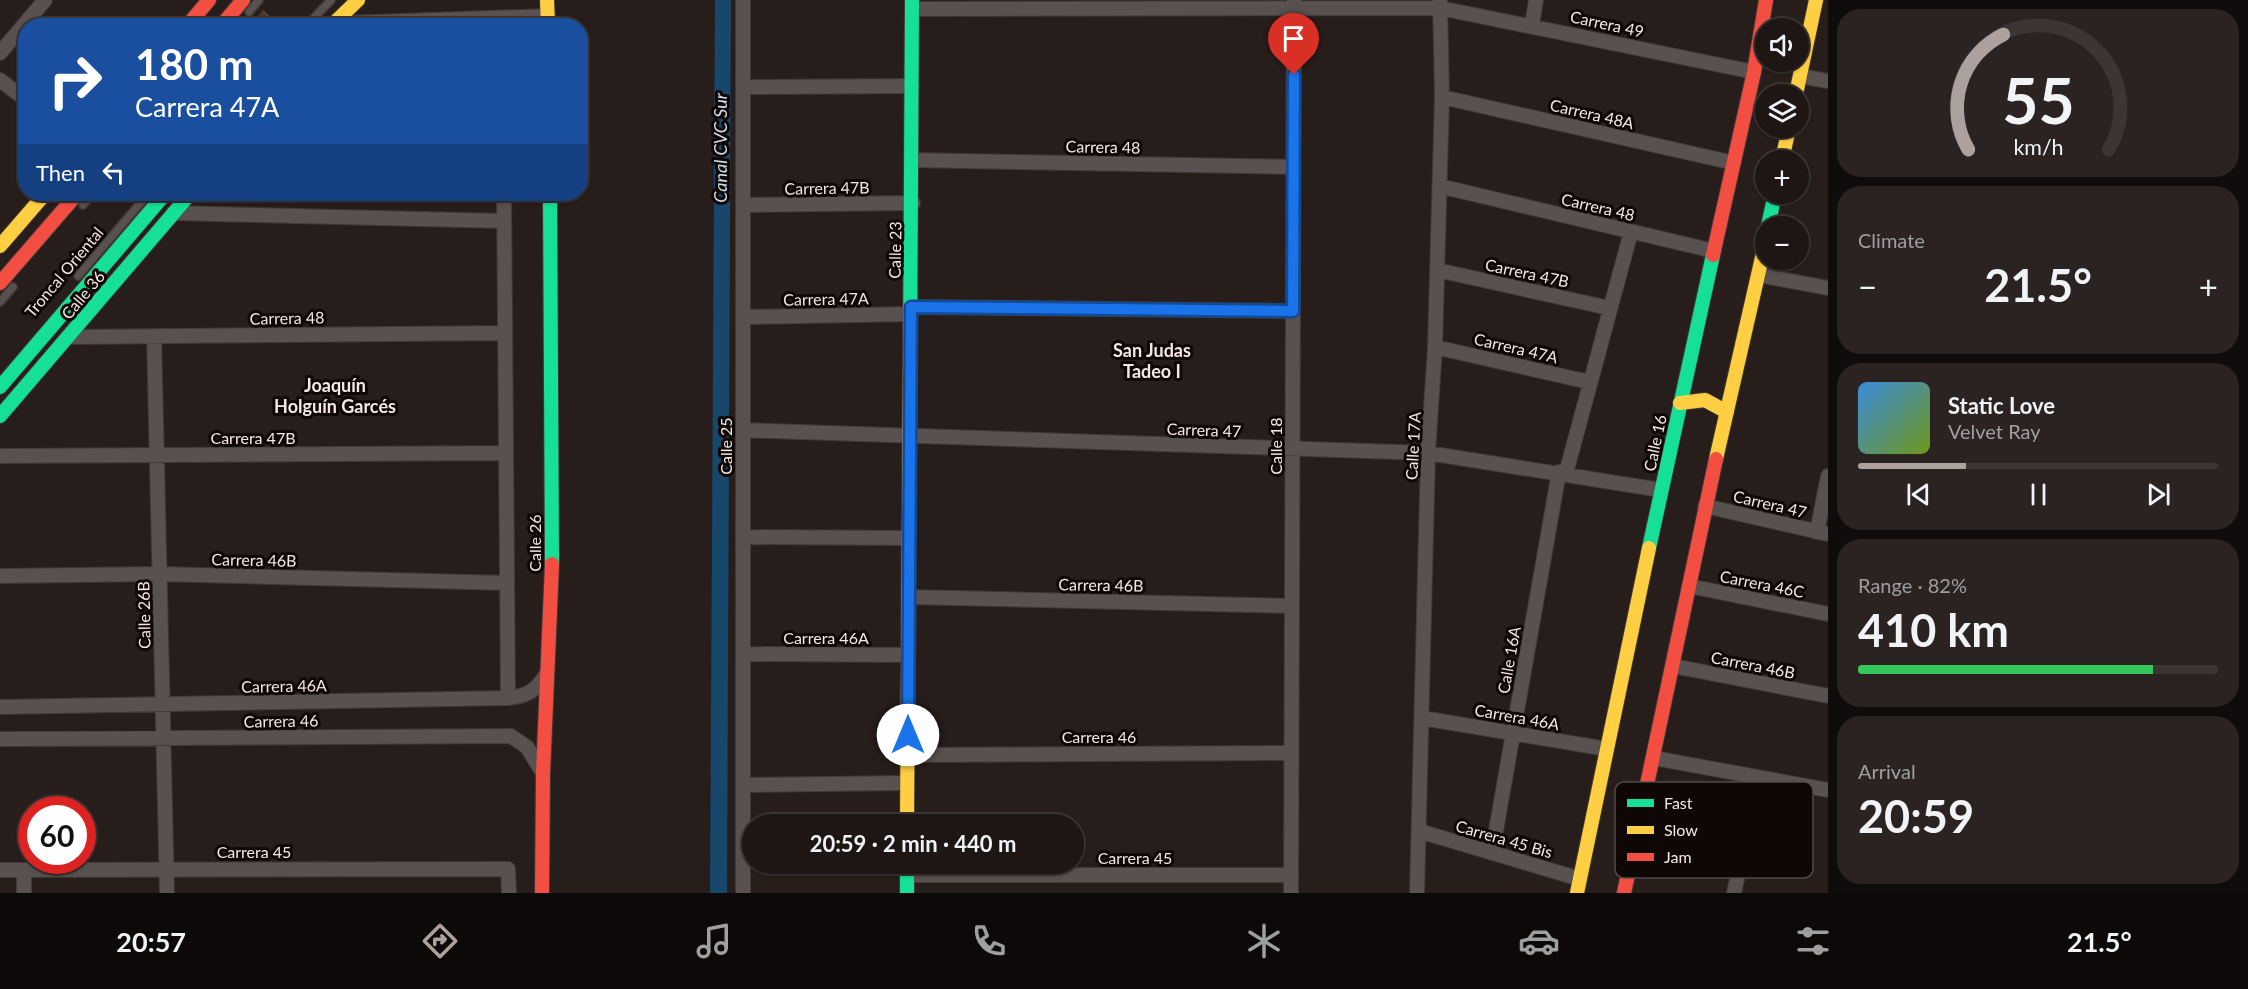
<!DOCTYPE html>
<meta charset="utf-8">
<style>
:root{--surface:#1d1614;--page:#2a2322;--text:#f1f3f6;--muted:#a09fa0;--line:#3b3534;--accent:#ada19d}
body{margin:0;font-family:Lato,sans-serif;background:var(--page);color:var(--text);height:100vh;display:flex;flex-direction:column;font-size:22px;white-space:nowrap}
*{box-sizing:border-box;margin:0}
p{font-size:20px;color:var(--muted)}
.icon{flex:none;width:33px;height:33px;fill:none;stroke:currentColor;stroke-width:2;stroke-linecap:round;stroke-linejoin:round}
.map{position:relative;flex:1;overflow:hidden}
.sheet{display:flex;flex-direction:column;gap:9px;padding:9px;background:#100c0b;width:420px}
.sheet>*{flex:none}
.banner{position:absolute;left:18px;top:18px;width:570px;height:183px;border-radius:24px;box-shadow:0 2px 4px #0004,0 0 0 2px var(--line);background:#1a4fa0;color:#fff;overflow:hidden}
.fabs{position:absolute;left:1755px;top:18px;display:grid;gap:12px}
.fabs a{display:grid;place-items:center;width:54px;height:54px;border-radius:50%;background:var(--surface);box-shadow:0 2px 4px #0004,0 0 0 2px var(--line);font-size:30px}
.speed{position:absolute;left:18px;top:796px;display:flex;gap:12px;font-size:30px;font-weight:700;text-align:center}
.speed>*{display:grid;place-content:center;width:78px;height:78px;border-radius:50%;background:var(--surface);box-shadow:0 2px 4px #0004,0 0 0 2px var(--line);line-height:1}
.speed .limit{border:9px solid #d22;background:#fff;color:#111}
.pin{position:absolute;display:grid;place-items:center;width:51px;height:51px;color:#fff;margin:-62px -26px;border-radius:50% 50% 50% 0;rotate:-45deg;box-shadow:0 0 6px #0007}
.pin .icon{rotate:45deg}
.me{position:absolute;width:66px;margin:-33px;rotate:0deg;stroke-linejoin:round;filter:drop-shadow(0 0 4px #0008)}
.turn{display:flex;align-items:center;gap:21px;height:126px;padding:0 18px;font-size:27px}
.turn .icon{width:78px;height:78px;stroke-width:2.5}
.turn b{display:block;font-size:42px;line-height:51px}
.then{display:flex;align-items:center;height:57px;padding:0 18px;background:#0003;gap:12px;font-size:22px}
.big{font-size:45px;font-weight:700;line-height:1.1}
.sheet .widget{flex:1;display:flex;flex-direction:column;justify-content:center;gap:9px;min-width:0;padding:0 21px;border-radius:24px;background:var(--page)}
.sheet .dial{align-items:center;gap:0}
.dial svg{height:156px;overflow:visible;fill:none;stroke:var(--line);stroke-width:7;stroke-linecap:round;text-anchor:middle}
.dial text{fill:var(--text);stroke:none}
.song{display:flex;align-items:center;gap:18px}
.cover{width:72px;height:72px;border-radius:9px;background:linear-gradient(135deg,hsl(210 70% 55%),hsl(80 70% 35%))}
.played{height:6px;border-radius:3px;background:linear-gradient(90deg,var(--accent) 30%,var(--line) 30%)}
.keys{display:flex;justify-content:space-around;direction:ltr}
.heat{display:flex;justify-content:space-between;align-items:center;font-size:33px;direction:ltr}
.charge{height:9px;border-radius:4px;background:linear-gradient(90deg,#34c759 82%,var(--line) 0)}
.trip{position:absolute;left:742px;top:814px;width:342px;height:60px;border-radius:30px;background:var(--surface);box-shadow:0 2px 4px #0004,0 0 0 2px var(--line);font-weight:700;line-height:60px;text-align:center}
.tab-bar{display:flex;height:96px;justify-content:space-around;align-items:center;background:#0c0908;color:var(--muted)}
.tab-bar .icon{width:42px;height:42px}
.tab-bar .on{color:var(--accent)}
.tab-bar b{font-size:27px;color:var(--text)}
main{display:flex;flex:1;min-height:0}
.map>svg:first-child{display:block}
.water{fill:#18476c}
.building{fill:url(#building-back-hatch)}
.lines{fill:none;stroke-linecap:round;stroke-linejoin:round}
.lane-casing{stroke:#413936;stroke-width:10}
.street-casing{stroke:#413936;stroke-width:16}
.fast-casing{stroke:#413936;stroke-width:16}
.slow-casing{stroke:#413936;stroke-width:16}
.jam-casing{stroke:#413936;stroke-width:16}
.lane{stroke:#59514f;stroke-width:7}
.street{stroke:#59514f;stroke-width:14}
.fast{stroke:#16e098;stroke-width:14}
.slow{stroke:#ffcf43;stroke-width:14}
.jam{stroke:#f24e42;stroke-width:14}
.route-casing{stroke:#114b97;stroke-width:15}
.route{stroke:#1a73e8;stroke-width:10}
.labels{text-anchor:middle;stroke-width:6;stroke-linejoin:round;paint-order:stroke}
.street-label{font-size:16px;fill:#f5e8e4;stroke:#0f0705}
.water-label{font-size:18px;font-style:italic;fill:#cddeed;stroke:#0f0705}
.neighbourhood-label{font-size:18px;font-weight:bold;fill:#f5e8e4;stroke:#0f0705}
.key{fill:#0f0705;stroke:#544a48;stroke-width:1.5}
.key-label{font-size:16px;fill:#f5e8e4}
</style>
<main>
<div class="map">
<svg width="1828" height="893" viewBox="0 0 1828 893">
<defs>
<pattern id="building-back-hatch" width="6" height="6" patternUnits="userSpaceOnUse" patternTransform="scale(1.5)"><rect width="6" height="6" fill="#47342e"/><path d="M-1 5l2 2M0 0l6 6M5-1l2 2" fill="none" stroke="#594842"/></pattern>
</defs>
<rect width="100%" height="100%" fill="#271d1a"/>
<path class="water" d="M715 0H731L727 893H710Z"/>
<path class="building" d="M263 10 281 26H250Z"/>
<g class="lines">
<defs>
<path id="lane" d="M249 12 259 0
M306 26 331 0
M83 205 93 194
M78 276 148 194
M0 302 13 287"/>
<path id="street" d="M743 0V893
M912 9 1440 8 1754 72
M346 23 548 16
M1532 25 1536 0
M0 53 45 0
M1800 76 1828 81
M0 80 26 100
M743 87 912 86
M1442 97 1734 163
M912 160 1294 167
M1439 186 1714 251
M504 194 508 698
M743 205 913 203
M173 213 504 221
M1437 270 1609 308
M1758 275 1828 288
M911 307 1293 311
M743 317 911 314
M154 336 167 893
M69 337 505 333
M1435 347 1589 382
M743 430 1428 453 1661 490
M0 456 506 453
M1566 473 1631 232
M1705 506 1828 534
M1817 532 1828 476
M743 537 909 538
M0 576 159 574 507 583
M1689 586 1828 614
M909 597 1292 606
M743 654 908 655
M1673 666 1828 696
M0 707 508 698C526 696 535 692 545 676
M1422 718 1607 749
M0 739 511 736 527 747 541 770
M908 755 1291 753
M1654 758 1828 790
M743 785 907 783
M1419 831 1580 879
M1492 853 1559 472
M0 870 508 869 509 893
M907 875H1291
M24 893V870
M1291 893 1294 0
M1417 893 1428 453 1435 347 1442 97 1440 0
M1734 893 1759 777"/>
<path id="fast" d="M550 194 552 564
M1768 226 1775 194
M910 353 912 0
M0 387 165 194
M0 416 190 194
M1649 548 1713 255
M907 864V893"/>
<path id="slow" d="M547 0 548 26
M331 26 358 0
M1796 94 1816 0
M1782 160 1789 128
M0 246 45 194
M1680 403 1705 400 1727 412
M1716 459 1766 240
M907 825 910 353
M1577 893 1649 548"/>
<path id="jam" d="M187 26 209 0
M221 26 243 0
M1713 255 1754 72 1766 0
M0 283 77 194
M542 893 543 774 552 564
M1624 893 1716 459"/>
</defs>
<use href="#lane" class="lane-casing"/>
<use href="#street" class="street-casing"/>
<use href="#fast" class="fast-casing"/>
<use href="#slow" class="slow-casing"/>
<use href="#jam" class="jam-casing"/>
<use href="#lane" class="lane"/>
<use href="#street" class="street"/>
<use href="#fast" class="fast"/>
<use href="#slow" class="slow"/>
<use href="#jam" class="jam"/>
</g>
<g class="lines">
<defs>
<path id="route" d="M908 735 911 307 1293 311 1294 75"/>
</defs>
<use href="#route" class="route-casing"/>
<use href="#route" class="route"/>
</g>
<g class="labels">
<g class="street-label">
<text transform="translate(1607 24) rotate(12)" y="6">Carrera 49</text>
<text transform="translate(1592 114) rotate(13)" y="6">Carrera 48A</text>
<text transform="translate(1103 147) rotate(1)" y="6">Carrera 48</text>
<text transform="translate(827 188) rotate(-1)" y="6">Carrera 47B</text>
<text transform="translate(1598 207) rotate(13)" y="6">Carrera 48</text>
<text transform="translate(895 250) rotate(-89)" y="6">Calle 23</text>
<text transform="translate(64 272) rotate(-50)" y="6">Troncal Oriental</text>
<text transform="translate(1527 273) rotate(12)" y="6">Carrera 47B</text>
<text transform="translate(83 295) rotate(-50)" y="6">Calle 36</text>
<text transform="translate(826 299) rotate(-1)" y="6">Carrera 47A</text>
<text transform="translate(287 318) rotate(-1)" y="6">Carrera 48</text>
<text transform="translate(1516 348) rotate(13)" y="6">Carrera 47A</text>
<text transform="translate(1204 430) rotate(2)" y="6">Carrera 47</text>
<text x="253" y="444">Carrera 47B</text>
<text transform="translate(1655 443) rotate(-78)" y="6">Calle 16</text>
<text transform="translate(726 446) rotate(-90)" y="6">Calle 25</text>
<text transform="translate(1276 446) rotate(-90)" y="6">Calle 18</text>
<text transform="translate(1413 446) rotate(-87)" y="6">Calle 17A</text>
<text transform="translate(1770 504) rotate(13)" y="6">Carrera 47</text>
<text transform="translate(535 543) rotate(-90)" y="6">Calle 26</text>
<text transform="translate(254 560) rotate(1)" y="6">Carrera 46B</text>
<text transform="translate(1762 584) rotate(11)" y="6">Carrera 46C</text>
<text transform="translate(1101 585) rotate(1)" y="6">Carrera 46B</text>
<text transform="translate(144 615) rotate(-91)" y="6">Calle 26B</text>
<text x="826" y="644">Carrera 46A</text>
<text transform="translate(1509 660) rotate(-80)" y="6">Calle 16A</text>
<text transform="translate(1753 665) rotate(11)" y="6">Carrera 46B</text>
<text transform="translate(284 686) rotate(-1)" y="6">Carrera 46A</text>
<text transform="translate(1517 717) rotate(10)" y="6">Carrera 46A</text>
<text transform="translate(281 721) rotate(-1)" y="6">Carrera 46</text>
<text x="1099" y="743">Carrera 46</text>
<text transform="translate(1504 839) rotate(16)" y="6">Carrera 45 Bis</text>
<text x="254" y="858">Carrera 45</text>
<text x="1135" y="864">Carrera 45</text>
</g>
<g class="water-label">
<text transform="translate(721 148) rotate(-90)" y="6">Canal CVC Sur</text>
</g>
<g class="neighbourhood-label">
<text x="1152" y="357">San Judas<tspan x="1152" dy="21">Tadeo I</tspan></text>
<text x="335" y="392">Joaquín<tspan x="335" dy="21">Holguín Garcés</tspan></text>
</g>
</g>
<rect x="1615" y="782" width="198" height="96" rx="9" class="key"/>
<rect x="1627" y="799" width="27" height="8" fill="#16e098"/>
<rect x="1627" y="826" width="27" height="8" fill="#ffcf43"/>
<rect x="1627" y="853" width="27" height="8" fill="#f24e42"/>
<g class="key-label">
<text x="1664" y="809">Fast</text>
<text x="1664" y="836">Slow</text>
<text x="1664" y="863">Jam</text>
</g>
</svg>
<div class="fabs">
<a><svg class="icon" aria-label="sound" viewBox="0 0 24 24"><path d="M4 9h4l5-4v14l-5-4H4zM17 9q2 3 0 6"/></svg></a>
<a><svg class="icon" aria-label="layers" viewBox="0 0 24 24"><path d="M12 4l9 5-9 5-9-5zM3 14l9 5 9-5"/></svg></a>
<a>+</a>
<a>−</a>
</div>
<div class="speed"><div class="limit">60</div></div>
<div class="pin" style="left:1294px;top:75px;background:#d93025"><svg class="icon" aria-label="arrive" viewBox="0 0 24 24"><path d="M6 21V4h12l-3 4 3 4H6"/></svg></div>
<svg class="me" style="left:908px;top:735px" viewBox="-20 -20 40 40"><circle r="19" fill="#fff"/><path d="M0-13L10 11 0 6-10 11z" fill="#1a73e8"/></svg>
<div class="trip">20:59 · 2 min · 440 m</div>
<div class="banner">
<div class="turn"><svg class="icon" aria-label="right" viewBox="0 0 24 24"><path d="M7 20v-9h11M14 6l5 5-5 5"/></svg><div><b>180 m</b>Carrera 47A</div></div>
<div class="then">Then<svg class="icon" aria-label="left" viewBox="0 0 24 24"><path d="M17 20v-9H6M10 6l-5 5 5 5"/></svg></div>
</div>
</div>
<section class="sheet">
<div class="widget dial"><svg viewBox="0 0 100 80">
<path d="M14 69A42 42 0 1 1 86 69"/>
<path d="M14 69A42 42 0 0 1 32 10" stroke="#ada19d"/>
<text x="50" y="56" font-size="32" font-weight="700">55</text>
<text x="50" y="72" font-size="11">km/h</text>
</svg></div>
<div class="widget"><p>Climate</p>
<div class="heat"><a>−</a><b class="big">21.5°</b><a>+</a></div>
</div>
<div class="widget">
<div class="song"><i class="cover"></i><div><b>Static Love</b><p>Velvet Ray</p></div></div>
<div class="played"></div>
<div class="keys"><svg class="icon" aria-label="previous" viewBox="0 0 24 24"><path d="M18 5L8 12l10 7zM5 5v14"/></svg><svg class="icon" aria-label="pause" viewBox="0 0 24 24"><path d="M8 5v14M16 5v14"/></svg><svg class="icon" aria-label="next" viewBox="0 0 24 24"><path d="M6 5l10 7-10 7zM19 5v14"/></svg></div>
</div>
<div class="widget"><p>Range · 82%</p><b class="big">410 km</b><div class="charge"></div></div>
<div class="widget"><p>Arrival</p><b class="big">20:59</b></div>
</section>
</main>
<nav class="tab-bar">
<b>20:57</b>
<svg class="icon on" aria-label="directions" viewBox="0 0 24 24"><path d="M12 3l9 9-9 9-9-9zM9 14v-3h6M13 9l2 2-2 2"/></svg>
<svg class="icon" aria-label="music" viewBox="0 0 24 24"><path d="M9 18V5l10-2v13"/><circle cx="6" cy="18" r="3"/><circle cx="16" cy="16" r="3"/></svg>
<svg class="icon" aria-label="phone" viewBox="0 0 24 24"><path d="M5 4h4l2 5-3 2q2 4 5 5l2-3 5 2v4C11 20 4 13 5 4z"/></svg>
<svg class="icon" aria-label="climate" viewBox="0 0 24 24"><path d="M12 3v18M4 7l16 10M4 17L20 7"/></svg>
<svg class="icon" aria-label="car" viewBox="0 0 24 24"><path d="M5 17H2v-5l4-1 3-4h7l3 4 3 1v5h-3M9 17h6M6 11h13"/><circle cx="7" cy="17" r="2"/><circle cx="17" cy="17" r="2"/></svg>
<svg class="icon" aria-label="filters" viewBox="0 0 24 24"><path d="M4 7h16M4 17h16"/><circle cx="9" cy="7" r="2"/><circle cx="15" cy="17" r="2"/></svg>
<b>21.5°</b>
</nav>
